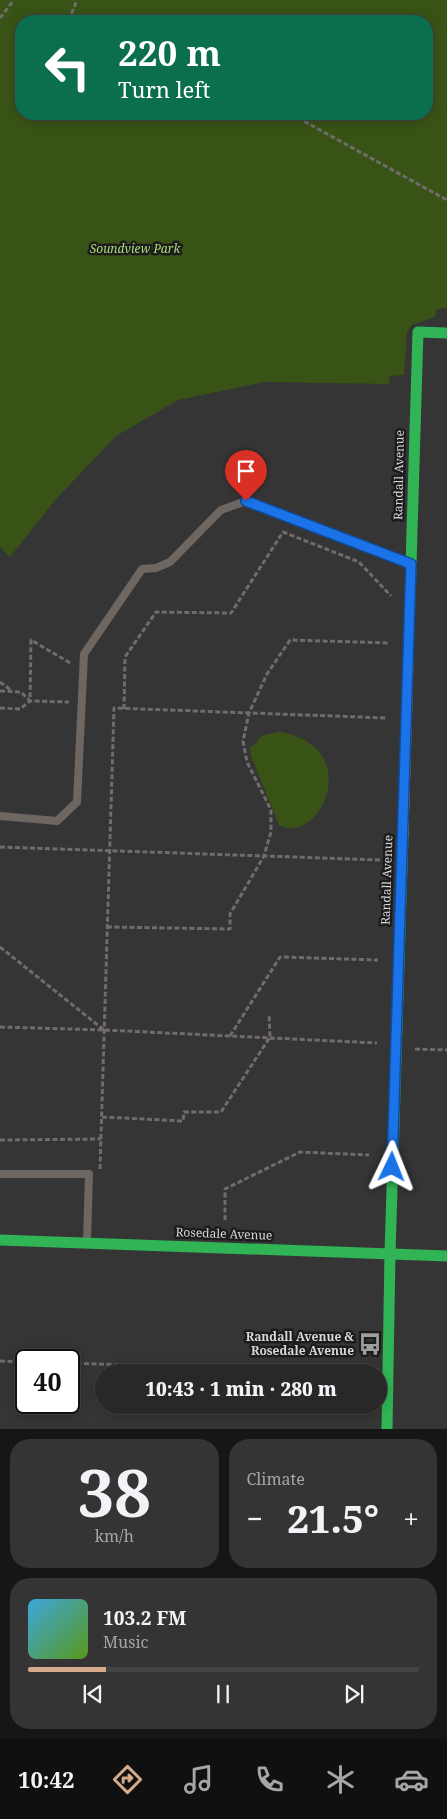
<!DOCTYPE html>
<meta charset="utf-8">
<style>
:root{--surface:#282828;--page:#343434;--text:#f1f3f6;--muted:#a5a6a8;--line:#444445;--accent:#d6ab8b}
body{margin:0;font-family:"Noto Serif",serif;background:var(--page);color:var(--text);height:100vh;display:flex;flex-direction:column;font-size:19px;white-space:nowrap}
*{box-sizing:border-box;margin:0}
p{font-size:16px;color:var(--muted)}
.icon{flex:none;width:28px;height:28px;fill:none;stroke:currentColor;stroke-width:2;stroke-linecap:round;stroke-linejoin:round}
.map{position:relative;height:1429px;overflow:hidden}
.drawer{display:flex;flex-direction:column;gap:10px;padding:10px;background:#161616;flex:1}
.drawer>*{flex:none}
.top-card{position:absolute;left:15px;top:15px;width:418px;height:105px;border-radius:20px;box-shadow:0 2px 12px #0003,0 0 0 1px var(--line);background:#0b6e4f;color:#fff;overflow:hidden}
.speed{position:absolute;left:15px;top:1349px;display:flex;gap:10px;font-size:25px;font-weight:700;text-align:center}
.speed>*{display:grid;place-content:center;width:65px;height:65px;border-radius:50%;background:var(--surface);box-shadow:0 2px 12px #0003,0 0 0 1px var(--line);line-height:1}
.speed .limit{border:2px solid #111;border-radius:8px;background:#fff;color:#111}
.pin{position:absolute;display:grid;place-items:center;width:42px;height:42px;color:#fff;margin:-51px -21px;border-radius:50% 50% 50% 0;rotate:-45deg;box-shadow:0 0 5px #0007}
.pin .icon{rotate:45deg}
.me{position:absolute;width:55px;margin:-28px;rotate:2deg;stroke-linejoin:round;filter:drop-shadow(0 0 4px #0008)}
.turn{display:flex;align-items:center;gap:18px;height:105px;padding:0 20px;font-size:22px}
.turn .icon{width:65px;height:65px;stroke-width:2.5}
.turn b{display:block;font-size:35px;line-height:42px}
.big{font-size:38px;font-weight:800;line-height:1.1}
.drawer .card{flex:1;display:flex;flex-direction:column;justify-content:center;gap:8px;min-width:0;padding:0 18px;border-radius:20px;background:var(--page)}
.drawer .dial{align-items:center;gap:0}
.dial b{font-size:65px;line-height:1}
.song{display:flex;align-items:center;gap:15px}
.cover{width:60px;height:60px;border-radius:8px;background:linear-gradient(135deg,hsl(200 70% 55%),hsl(90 70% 35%))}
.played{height:5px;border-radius:2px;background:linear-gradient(90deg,var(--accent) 20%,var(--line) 20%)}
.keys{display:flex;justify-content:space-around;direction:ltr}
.heat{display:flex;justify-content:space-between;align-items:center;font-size:28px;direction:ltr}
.drawer .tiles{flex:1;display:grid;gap:10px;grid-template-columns:1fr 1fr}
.card:last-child{grid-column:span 2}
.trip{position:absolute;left:95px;top:1364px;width:292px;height:50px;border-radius:25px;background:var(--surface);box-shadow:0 2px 12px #0003,0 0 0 1px var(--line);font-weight:800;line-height:50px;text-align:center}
.dock{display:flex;height:80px;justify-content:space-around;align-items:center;background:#101010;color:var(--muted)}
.dock .icon{width:35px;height:35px}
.dock .selected{color:var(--accent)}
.dock b{font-size:22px;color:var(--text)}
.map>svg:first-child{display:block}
.green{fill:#395316;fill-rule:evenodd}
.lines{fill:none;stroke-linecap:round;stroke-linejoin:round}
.path{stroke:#716c69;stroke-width:3;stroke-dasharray:5 2.5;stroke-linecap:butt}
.lane{stroke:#6e6661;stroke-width:8}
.fast{stroke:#30b455;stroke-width:11}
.slow{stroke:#ff9f0a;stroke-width:11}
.route-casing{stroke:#114b97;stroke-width:12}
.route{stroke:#1a73e8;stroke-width:9}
.labels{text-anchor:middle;stroke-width:5;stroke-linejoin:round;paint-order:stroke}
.park-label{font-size:12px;font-style:italic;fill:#abdc76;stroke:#1c1c1d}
.street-label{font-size:12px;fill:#d7d6d8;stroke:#1c1c1d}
.poi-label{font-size:12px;font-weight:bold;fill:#d7d6d8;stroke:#1c1c1d;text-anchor:end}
</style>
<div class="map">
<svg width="447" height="1429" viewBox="0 0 447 1429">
<rect width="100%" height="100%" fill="#353536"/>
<path class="green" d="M0 0H447V308L437 309 435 317 412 325 407 331 404 375 390 376 389 384 265 382 178 400 116 436 56 499 10 557 0 547ZM21 21H426V114H21Z
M280 732C367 747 319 847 279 825L251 756 250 747 256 744C260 733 270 734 280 732Z"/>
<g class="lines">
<path class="path" d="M0 18 14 0
M70 21V17L77 0
M291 114 447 200
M0 682 12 691
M0 691 21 692 30 701 31 640 72 664
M0 708 20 709 30 701 69 702
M124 709 125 657 156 612 231 613 283 532 359 562 391 596
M0 847 382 860
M107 927 230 929V914L264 856 271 832V810L247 762 243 741 249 713 267 674 290 640 390 643
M0 947 104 1030
M0 1027 104 1030 377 1043
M230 1036 280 957 378 960
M415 1049 447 1050
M102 1117 183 1121 184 1112H221L270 1037 269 1014
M0 1140 101 1139
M100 1169 114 708 387 718
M225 1220V1189L300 1152 369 1155
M0 1361 26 1362
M69 1363 341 1372"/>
<path class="lane" d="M0 816 57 821 77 802 84 654 142 569 156 568 170 562 221 510 246 501 409 563
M0 1174H89L87 1241"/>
<path class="fast" d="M408 664 418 332 447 333
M0 1240 447 1256
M387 1429 390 1254 403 835"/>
<path class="slow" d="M403 835 408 664"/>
</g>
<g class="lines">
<defs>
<path id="route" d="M246 501 411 564 392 1167"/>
</defs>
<use href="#route" class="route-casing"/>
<use href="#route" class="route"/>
</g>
<defs>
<symbol id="bus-bare" viewBox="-9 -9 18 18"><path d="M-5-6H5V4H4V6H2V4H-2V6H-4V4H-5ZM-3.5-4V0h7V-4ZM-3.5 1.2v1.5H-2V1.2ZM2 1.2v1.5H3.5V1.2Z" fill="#9e9e9f" stroke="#1c1c1d" stroke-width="2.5" paint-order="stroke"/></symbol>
</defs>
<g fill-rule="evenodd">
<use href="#bus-bare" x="354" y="1328" width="32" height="32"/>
</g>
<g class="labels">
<g class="park-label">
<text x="135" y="253">Soundview Park</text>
</g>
<g class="street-label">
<text transform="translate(399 475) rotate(-89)" y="4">Randall Avenue</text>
<text transform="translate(387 880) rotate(-88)" y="4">Randall Avenue</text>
<text transform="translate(224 1234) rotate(2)" y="4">Rosedale Avenue</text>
</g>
<g class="poi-label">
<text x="354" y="1341">Randall Avenue &amp;<tspan x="354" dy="14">Rosedale Avenue</tspan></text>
</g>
</g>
</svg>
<div class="speed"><div class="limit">40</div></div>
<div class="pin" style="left:246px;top:501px;background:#d93025"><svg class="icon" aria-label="arrive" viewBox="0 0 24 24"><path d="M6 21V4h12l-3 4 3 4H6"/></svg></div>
<svg class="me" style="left:392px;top:1167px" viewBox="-20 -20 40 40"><path d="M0-17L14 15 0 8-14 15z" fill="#1a73e8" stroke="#fff" stroke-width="4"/></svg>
<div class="trip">10:43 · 1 min · 280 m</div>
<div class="top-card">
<div class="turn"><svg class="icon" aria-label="left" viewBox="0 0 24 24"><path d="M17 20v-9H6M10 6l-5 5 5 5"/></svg><div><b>220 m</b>Turn left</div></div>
</div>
</div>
<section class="drawer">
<div class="tiles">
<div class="card dial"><b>38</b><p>km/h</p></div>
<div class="card"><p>Climate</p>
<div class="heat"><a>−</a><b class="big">21.5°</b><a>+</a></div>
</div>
<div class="card">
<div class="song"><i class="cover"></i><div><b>103.2 FM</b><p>Music</p></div></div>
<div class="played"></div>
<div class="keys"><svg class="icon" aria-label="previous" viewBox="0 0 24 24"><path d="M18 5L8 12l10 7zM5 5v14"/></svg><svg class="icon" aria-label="pause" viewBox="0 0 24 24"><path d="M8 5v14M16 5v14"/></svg><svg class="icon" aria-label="next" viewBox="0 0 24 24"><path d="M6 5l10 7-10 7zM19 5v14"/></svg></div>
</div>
</div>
</section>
<nav class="dock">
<b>10:42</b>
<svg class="icon selected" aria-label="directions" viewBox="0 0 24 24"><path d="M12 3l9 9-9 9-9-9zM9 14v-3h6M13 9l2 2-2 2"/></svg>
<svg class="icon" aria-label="music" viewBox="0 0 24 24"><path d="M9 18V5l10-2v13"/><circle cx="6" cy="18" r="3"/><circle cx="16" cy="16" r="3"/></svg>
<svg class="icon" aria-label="phone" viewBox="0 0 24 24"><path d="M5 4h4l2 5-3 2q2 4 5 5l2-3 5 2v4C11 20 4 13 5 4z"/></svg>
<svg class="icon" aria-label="climate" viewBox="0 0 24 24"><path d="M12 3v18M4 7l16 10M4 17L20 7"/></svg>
<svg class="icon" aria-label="car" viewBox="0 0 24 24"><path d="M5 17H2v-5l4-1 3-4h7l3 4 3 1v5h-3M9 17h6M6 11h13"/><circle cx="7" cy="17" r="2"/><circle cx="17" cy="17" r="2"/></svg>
</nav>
